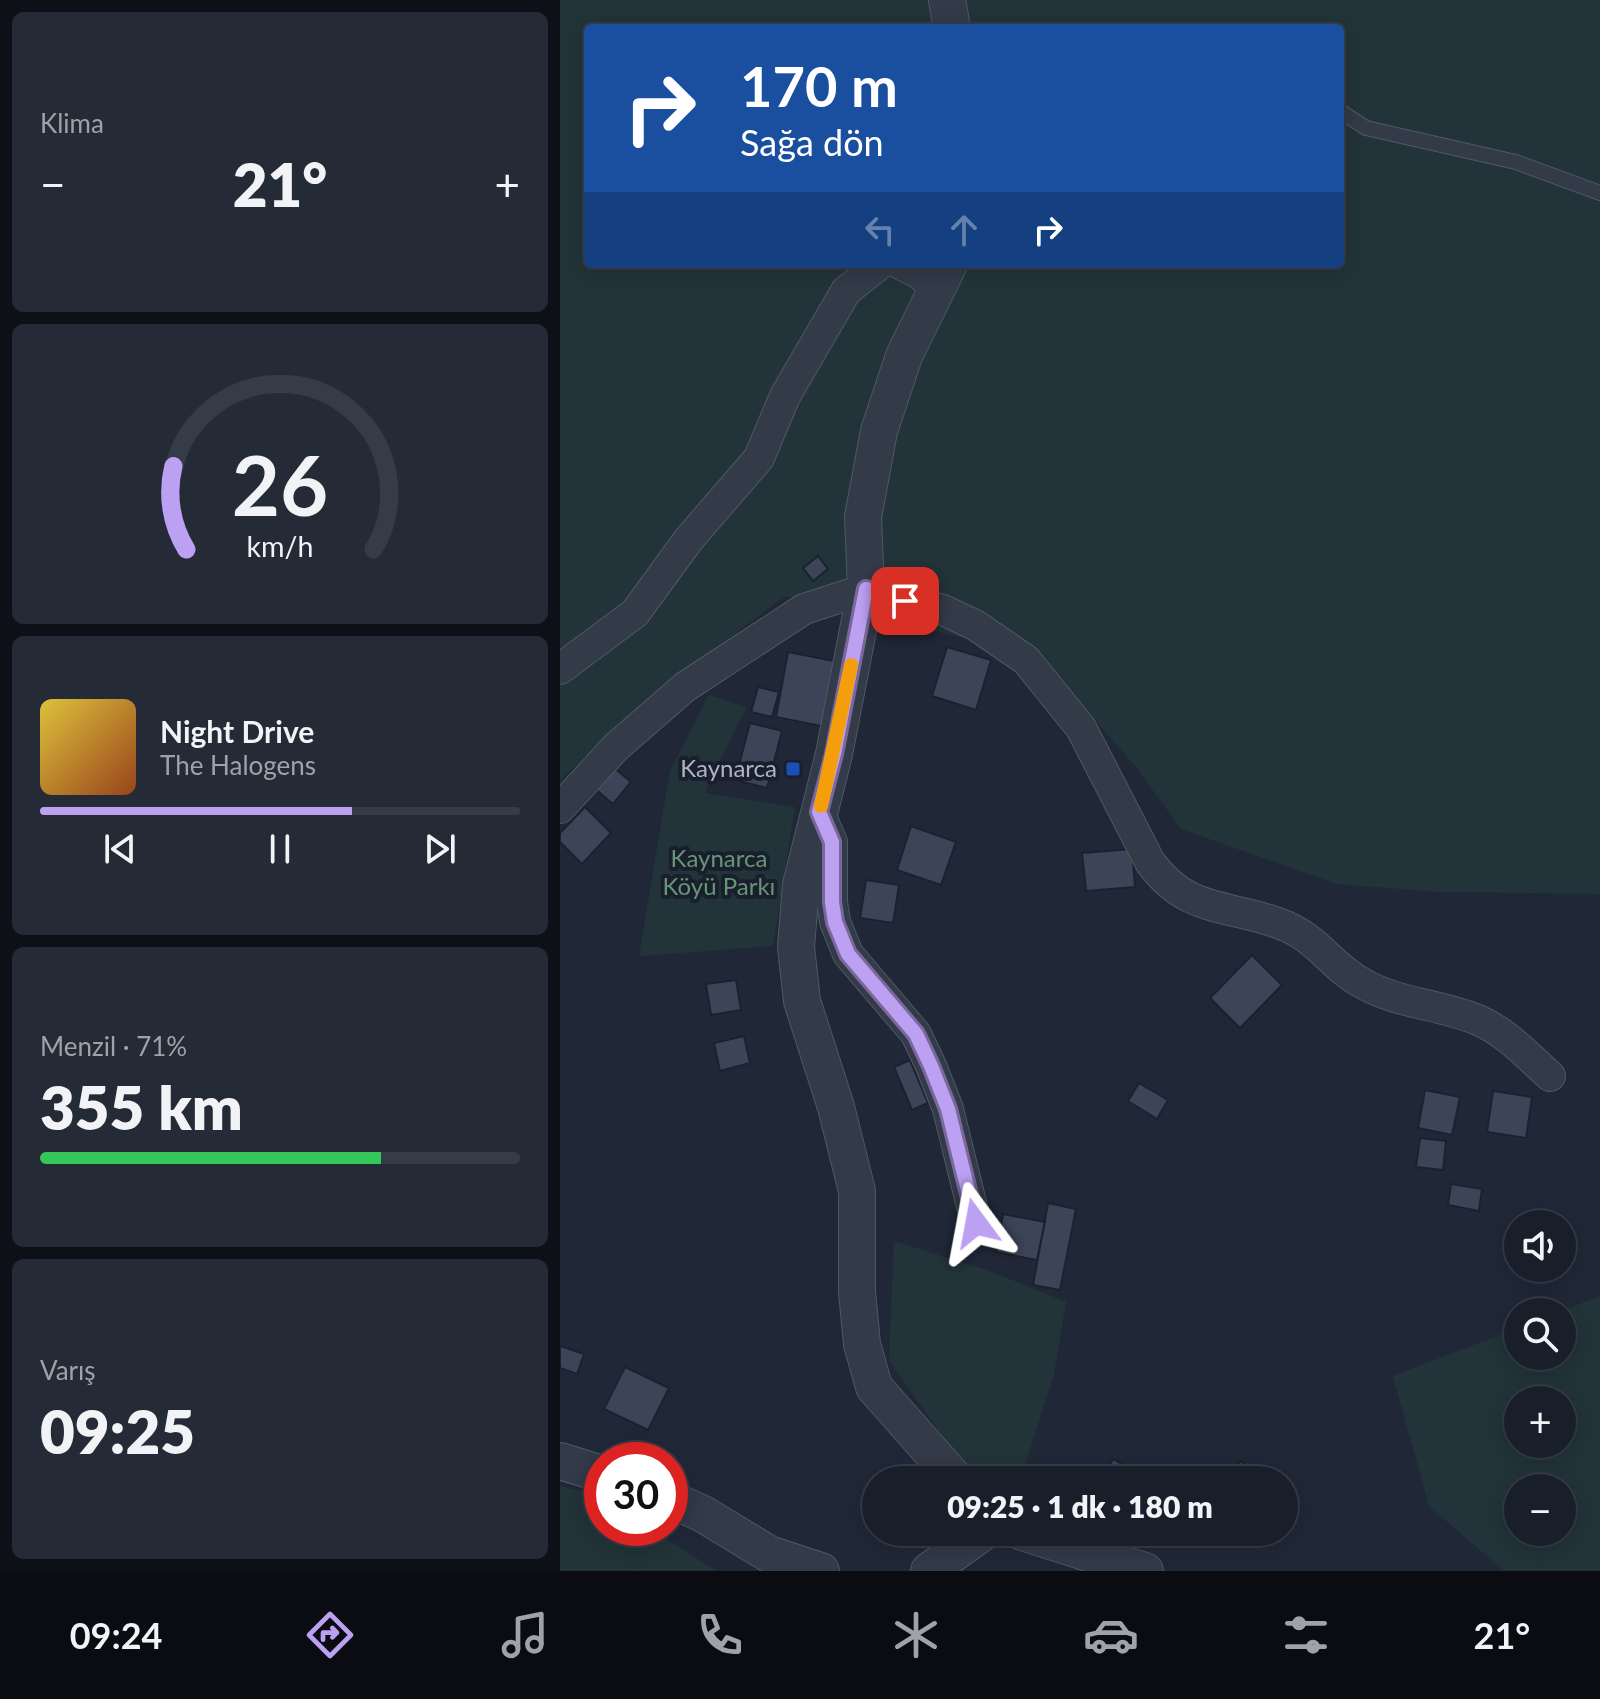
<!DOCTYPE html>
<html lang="tr">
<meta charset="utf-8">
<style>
:root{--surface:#181e2a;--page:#252b36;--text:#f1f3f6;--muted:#9fa2a8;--line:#363c47;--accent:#bca0f2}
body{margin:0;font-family:Lato,sans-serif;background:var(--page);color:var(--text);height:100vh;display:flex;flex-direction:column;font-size:30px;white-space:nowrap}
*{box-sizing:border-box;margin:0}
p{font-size:26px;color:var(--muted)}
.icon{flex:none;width:44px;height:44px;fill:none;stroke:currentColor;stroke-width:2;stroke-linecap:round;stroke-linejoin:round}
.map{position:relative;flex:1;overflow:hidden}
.side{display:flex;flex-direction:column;gap:12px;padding:12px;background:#0d1017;width:560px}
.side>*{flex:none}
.banner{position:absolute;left:24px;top:24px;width:760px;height:244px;border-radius:8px;box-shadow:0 4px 20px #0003,0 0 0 2px var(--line);background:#1a4fa0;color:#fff;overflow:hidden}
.tools{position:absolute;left:944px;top:1210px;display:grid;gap:16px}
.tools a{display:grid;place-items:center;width:72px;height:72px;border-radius:50%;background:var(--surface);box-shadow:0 4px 20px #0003,0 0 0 2px var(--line);font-size:40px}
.speed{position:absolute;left:24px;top:1442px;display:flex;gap:16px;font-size:40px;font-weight:700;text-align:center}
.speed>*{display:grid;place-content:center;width:104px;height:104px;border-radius:50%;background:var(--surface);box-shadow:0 4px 20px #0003,0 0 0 2px var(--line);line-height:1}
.speed .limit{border:12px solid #d22;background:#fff;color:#111}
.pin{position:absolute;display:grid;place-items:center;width:68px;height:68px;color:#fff;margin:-34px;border-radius:16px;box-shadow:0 4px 12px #0006}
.me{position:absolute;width:88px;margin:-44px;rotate:347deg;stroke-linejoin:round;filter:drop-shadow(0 0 6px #0008)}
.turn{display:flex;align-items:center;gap:28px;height:168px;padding:0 24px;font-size:36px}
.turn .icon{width:104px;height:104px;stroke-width:2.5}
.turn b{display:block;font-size:56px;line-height:68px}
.lanes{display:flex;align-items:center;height:76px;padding:0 24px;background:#0003;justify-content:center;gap:40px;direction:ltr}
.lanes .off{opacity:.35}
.big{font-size:60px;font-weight:800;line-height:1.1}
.side .widget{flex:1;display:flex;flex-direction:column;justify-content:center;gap:12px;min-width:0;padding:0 28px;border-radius:12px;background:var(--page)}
.side .dial{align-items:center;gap:0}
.dial svg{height:208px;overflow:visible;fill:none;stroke:var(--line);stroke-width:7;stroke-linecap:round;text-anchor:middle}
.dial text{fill:var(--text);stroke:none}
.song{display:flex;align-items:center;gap:24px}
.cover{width:96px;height:96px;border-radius:12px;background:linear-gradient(135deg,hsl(50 70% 55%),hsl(20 70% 35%))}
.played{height:8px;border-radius:4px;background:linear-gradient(90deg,var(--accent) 65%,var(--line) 65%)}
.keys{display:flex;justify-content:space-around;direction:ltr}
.heat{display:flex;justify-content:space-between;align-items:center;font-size:44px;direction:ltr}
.charge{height:12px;border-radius:6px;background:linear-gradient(90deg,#34c759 71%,var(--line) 0)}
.trip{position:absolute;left:302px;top:1466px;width:436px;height:80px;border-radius:40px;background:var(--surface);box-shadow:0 4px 20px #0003,0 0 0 2px var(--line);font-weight:800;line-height:80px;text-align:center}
.menu{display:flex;height:128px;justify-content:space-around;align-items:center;background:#0a0c11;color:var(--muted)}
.menu .icon{width:56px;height:56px}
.menu .selected{color:var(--accent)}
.menu b{font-size:36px;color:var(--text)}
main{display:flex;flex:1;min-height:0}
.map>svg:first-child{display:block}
.green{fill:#223439;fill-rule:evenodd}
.building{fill:#3c4558;stroke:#1b212f;stroke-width:2}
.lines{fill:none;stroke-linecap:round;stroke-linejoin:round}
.service-casing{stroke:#515766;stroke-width:16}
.minor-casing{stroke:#515766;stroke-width:32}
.tertiary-casing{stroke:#515766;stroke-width:38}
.service{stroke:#333a48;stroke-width:14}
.minor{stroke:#333a48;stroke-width:30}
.tertiary{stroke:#333a48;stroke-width:36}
.route-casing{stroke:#7a689d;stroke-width:20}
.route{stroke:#bca0f2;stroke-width:14}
.slow{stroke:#f59e0b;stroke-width:14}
.transit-dot{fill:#1a4fb4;stroke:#191f2d;stroke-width:3}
.labels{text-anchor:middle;stroke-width:8;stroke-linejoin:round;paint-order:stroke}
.poi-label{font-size:24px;fill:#aeb4c5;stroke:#191f2d;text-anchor:end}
.park-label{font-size:24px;fill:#659676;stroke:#191f2d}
</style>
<main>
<section class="side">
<div class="widget"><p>Klima</p>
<div class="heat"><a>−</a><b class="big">21°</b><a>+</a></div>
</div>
<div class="widget dial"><svg viewBox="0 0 100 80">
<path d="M14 69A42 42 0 1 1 86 69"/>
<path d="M14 69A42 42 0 0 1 9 37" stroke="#bca0f2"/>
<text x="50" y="56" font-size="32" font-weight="700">26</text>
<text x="50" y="72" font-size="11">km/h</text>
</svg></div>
<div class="widget">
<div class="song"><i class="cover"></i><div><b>Night Drive</b><p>The Halogens</p></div></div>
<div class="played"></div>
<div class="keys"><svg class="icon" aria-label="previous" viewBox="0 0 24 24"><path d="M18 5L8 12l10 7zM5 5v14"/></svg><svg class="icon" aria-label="pause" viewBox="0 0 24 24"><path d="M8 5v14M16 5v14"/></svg><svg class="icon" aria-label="next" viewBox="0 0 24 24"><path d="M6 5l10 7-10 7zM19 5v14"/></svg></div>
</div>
<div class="widget"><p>Menzil · 71%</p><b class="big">355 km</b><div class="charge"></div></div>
<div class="widget"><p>Varış</p><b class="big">09:25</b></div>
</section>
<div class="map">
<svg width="1040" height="1571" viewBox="0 0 1040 1571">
<rect width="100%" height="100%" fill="#202838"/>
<path class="green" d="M0 0H1040V894L881 892 777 884 621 829 576 767 477 655 225 596 72 712 0 780ZM28 28H780V264H28Z
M149 695 186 707 145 793 235 807 213 946 79 956 110 771Z
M334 1241 435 1273 506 1302 494 1374 462 1474 408 1471 329 1361Z
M1040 1296V1571H944L869 1506 833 1376 958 1328V1356H1002V1312H999ZM1002 1400V1444H958V1400ZM1002 1488V1532H958V1488Z
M0 1486 42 1496V1528H90L156 1571H0Z"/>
<path class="building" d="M258 556 268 569 253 581 243 568Z
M387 647 431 660 416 710 372 696Z
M228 652 279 662 266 727 216 717Z
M198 687 219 692 212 717 191 712Z
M190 723 222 731 207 788 175 780Z
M52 766 71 782 53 804 34 788Z
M25 807 51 833 22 864 0 842V833Z
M351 826 396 842 381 885 337 870Z
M572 849 575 887 526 891 522 853Z
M306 880 339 885 333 923 300 918Z
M692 955 722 985 680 1028 650 998Z
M176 980 181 1010 151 1015 146 984Z
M184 1036 190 1063 160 1071 154 1043Z
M350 1060 368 1103 352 1110 334 1067Z
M579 1083 608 1100 597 1119 568 1101Z
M865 1090 900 1097 892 1135 858 1128Z
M933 1091 972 1097 966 1138 927 1132Z
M860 1138 886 1141 883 1170 856 1167Z
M891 1184 922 1189 919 1211 888 1205Z
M488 1203 516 1209 500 1290 473 1285Z
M443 1214 485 1222 477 1260 436 1252Z
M0 1346 24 1354 17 1374 0 1368Z
M65 1367 109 1388 88 1430 44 1409Z
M553 1459 590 1480H541Z
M681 1461 698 1480H660Z"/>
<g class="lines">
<defs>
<path id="service" d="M780 111 806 128 956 162 1040 193"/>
<path id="minor" d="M340 264 360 274 377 290
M0 669 75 613 129 539 199 458 225 396 286 291 320 264
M0 808 56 747 125 687 244 609 306 589 383 610 415 625 466 660 521 728 590 862C627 913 666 904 718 923 758 937 769 965 802 983 838 1004 880 1004 918 1020 946 1032 968 1056 990 1076
M259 812 272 842V902L275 922 288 954 356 1034 371 1066 388 1109 416 1223"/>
<path id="tertiary" d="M387 0 392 28
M389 264 344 356 319 431 303 517 306 589 274 754 241 885 236 947 242 1001 276 1107 297 1191V1292L302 1344 314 1387 396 1480
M0 1461 42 1474
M110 1499 143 1514 209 1554 261 1571
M462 1532 585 1571
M369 1571 423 1532"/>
</defs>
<use href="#service" class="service-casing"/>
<use href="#minor" class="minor-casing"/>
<use href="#tertiary" class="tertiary-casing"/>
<use href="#service" class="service"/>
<use href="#minor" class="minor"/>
<use href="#tertiary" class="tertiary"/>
</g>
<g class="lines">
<defs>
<path id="route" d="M345 601 306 589 274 754 259 812 272 842V902L275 922 288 954 356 1034 371 1066 388 1109 416 1223"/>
</defs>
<use href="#route" class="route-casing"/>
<use href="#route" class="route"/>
<path class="slow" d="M261 806 291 665"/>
</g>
<rect class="transit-dot" x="225" y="761" width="16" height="16" rx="4"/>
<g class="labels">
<g class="poi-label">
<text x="217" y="777">Kaynarca</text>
</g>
<g class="park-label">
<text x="159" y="867">Kaynarca<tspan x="159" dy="28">Köyü Parkı</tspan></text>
</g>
</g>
</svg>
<div class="tools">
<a><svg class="icon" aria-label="sound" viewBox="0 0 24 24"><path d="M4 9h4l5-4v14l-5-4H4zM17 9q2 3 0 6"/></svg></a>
<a><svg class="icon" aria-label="search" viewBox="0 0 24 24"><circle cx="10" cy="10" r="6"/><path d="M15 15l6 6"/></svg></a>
<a>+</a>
<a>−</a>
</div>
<div class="speed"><div class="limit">30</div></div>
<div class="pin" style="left:345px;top:601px;background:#d93025"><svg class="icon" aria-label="arrive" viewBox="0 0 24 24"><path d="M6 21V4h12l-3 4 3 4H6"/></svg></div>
<svg class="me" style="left:416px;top:1223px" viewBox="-20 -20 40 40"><path d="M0-17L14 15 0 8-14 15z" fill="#bca0f2" stroke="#fff" stroke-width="4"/></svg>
<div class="trip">09:25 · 1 dk · 180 m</div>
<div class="banner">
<div class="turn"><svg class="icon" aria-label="right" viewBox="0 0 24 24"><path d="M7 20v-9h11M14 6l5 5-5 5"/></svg><div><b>170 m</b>Sağa dön</div></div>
<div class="lanes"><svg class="icon off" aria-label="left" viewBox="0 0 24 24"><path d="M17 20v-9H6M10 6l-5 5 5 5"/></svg><svg class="icon off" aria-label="ahead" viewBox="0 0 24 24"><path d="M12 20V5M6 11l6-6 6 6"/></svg><svg class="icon" aria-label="right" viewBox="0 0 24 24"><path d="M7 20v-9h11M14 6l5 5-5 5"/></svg></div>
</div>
</div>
</main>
<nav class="menu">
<b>09:24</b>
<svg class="icon selected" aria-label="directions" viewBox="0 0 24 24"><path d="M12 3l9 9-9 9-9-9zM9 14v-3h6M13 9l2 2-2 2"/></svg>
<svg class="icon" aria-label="music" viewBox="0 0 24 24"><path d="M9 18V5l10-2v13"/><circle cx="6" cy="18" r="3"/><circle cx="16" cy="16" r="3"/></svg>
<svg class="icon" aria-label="phone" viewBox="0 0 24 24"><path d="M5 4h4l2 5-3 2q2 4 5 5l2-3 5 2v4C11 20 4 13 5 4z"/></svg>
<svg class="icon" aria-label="climate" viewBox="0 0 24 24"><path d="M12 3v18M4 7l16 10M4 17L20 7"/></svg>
<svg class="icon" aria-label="car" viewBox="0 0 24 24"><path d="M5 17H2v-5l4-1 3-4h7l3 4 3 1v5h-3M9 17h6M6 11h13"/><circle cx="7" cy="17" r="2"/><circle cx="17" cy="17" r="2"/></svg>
<svg class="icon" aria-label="filters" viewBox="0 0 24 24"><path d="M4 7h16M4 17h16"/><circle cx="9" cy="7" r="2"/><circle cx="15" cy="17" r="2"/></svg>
<b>21°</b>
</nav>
